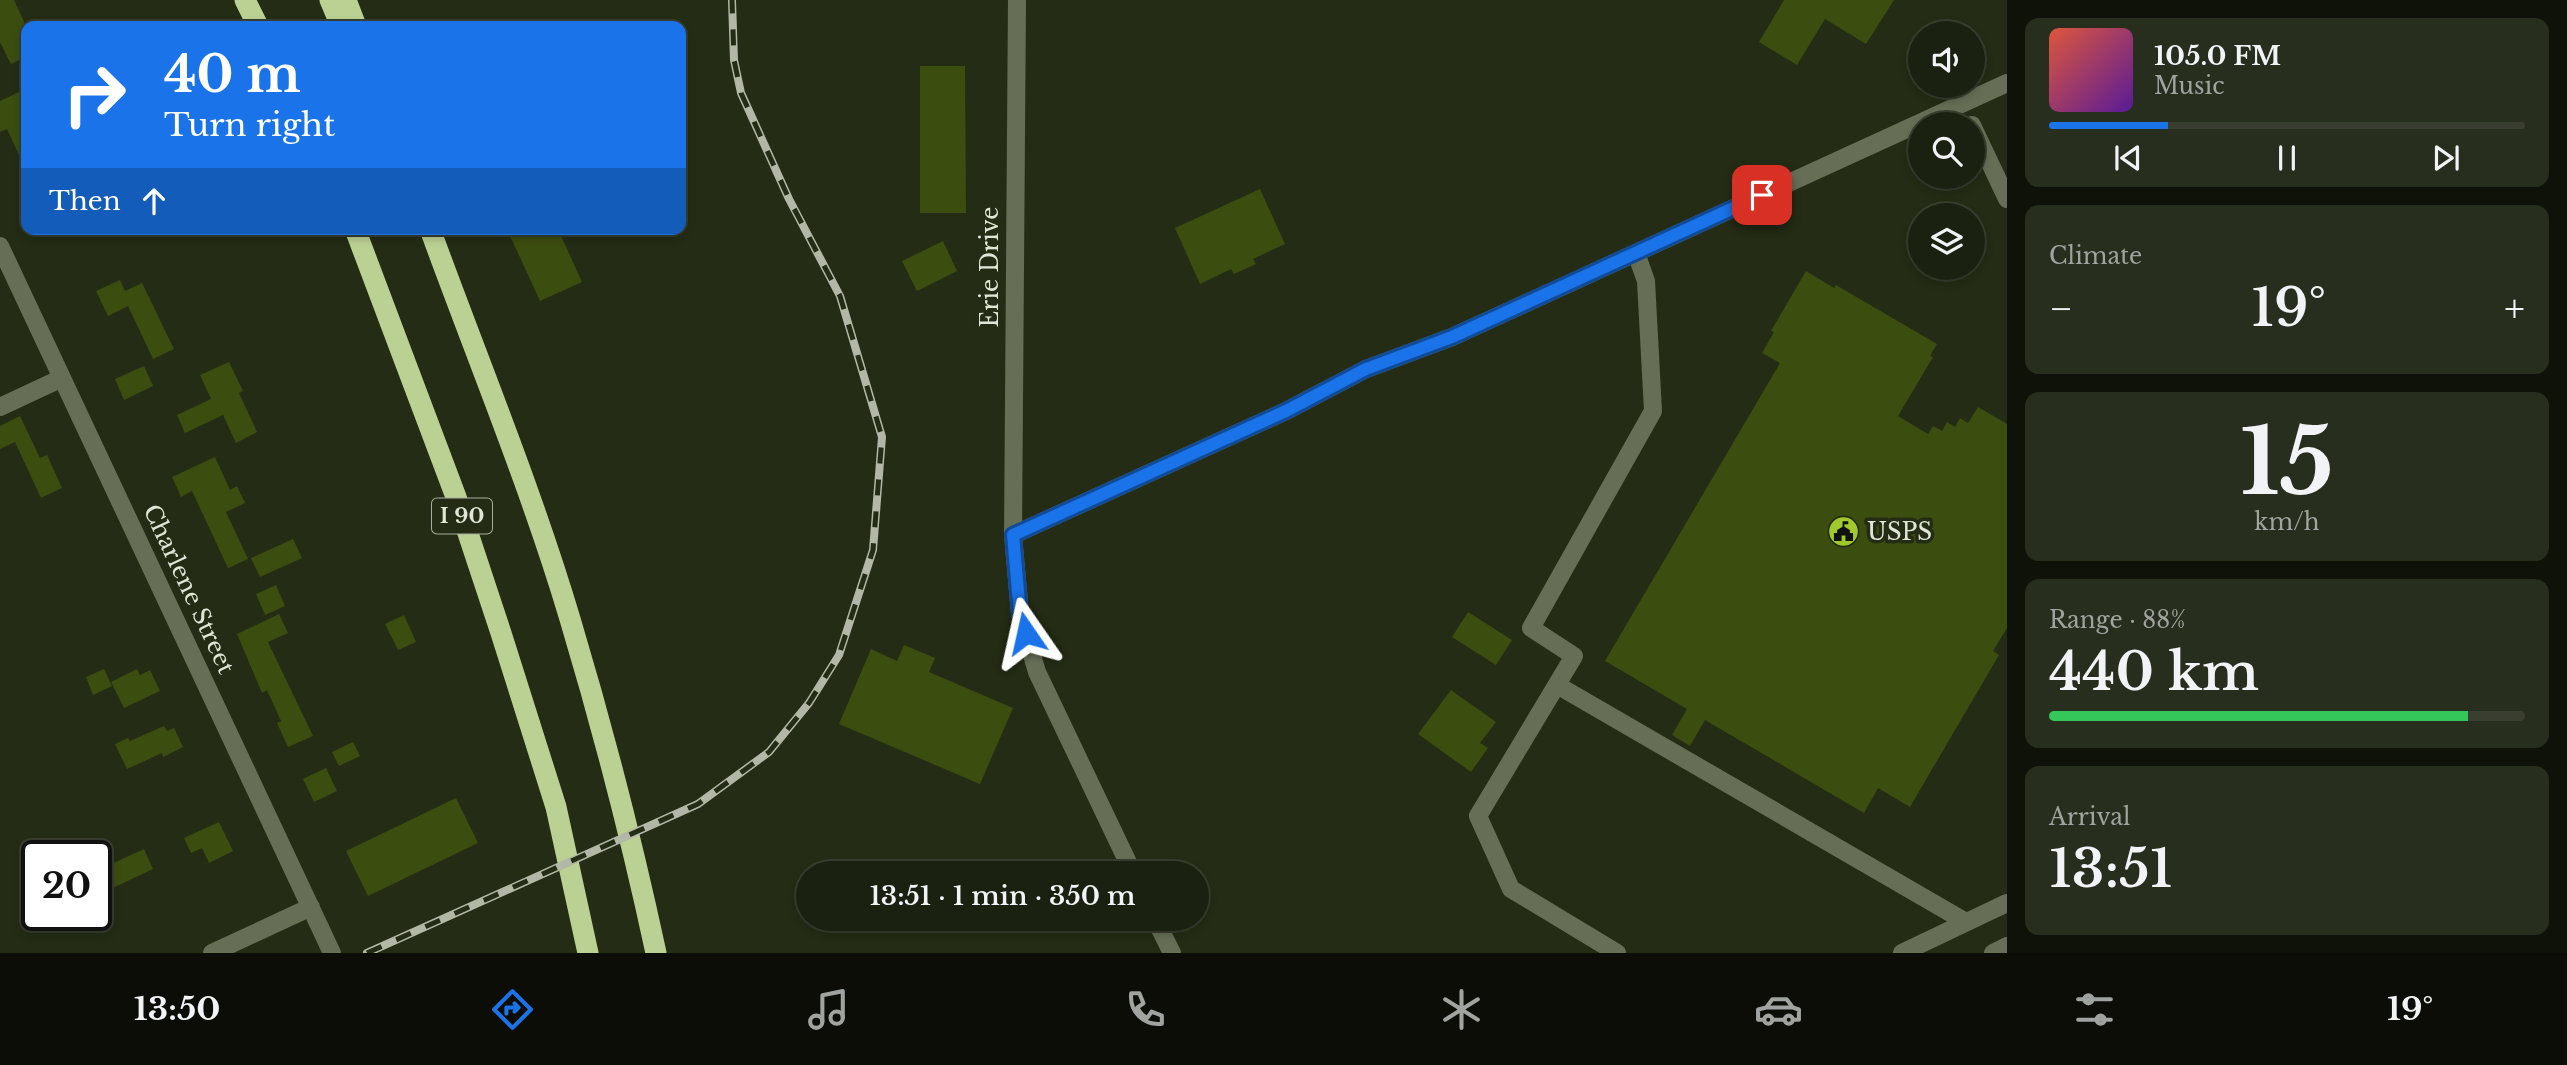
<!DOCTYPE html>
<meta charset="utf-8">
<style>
:root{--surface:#1b2110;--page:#282e1e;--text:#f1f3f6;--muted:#a0a39f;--line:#393e30;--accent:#1a73e8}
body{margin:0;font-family:"Libre Baskerville",serif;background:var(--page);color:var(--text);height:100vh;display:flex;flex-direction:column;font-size:26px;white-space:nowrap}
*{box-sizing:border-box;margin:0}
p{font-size:23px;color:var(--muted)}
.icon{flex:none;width:38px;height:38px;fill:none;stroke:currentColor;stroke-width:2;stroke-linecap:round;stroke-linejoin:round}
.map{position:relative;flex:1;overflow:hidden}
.side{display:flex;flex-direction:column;gap:18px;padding:18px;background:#0f1209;width:560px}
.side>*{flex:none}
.hud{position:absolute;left:21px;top:21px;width:665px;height:214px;border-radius:14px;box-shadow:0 4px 10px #0003,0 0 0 2px var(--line);background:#1a73e8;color:#fff;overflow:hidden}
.buttons{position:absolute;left:1908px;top:21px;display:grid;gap:14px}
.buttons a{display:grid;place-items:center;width:77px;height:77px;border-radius:50%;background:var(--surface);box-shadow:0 4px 10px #0003,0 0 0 2px var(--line);font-size:35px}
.speed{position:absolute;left:21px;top:840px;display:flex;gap:14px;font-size:35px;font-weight:700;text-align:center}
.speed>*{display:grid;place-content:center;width:91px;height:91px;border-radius:50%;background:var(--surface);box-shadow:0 4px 10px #0003,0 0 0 2px var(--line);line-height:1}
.speed .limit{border:4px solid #111;border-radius:10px;background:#fff;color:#111}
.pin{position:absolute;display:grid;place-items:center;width:60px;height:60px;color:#fff;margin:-30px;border-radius:14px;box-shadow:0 4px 10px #0006}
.me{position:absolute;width:77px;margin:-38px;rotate:349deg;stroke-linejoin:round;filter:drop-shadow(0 0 5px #0008)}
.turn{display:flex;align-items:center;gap:24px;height:147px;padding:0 28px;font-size:32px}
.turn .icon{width:91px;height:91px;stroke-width:2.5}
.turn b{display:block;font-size:49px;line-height:60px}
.then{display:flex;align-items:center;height:66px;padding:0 28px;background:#0003;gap:14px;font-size:26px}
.big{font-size:52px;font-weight:600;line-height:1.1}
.side .tile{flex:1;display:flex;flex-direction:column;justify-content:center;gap:10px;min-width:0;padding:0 24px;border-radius:14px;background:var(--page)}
.side .dial{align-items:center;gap:0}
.dial b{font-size:91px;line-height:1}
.song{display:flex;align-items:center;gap:21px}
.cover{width:84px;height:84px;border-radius:10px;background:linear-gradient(135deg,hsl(10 70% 55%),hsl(270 70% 35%))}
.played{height:7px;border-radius:4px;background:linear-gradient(90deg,var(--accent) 25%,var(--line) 25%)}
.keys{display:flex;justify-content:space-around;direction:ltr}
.heat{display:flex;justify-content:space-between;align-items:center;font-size:38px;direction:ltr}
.charge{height:10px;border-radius:5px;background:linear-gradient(90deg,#34c759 88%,var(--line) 0)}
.trip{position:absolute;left:796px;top:861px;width:413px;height:70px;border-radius:35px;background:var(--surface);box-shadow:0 4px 10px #0003,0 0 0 2px var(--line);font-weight:600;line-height:70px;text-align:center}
.tab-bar{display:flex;height:112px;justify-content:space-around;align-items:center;background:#0b0d06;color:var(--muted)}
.tab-bar .icon{width:49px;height:49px}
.tab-bar .selected{color:var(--accent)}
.tab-bar b{font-size:32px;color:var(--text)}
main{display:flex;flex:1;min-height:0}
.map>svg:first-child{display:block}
.building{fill:#3c4d10}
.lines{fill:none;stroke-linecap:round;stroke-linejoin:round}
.minor{stroke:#666f56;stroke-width:18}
.highway{stroke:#bbd193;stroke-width:21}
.rail-casing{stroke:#b2b7a7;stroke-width:8}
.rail{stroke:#242c15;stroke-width:5;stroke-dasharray:16;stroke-linecap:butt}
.route-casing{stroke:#114b97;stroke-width:18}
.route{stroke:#1a73e8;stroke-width:12}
.labels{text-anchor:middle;stroke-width:7;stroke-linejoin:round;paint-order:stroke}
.shield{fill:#242c15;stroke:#a8ae9d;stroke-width:2}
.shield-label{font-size:21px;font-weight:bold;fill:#e0e5d7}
.street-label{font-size:23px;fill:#e0e5d7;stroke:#242c15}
.poi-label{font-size:23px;fill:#e0e5d7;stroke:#242c15;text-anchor:start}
</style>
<main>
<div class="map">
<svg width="2007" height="953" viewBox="0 0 2007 953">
<rect width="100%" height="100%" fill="#242c15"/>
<path class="building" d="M0 0H14L26 26V57L11 64 0 42Z
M1784 0H1894L1866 44 1825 19 1797 65 1759 42Z
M920 66H965L966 213H920Z
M19 92 26 107V170L7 129 0 132V101Z
M1260 189 1285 244 1253 259 1256 264 1234 274 1231 269 1200 284 1175 228Z
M507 229H558L582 282 540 301Z
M943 241 957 271 917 291 902 261Z
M1806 271 1834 288 1836 285 1937 344 1930 356 1933 357 1898 416 1928 434 1933 426 1942 431 1947 422 1955 427 1960 418 1968 423 1978 407 2007 424V628L1993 651 1999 655 1910 807 1878 788 1864 813 1705 720 1690 746 1672 735 1687 709 1605 661 1780 363 1762 353 1774 332 1771 331Z
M120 280 125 291 142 283 174 349 153 359 128 306 108 316 96 291Z
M229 362 243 391 239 393 257 432 236 443 223 415 185 433 177 415 211 399 200 375Z
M144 366 153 386 124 400 115 379Z
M20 416 40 458 47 455 62 488 41 498 15 442 0 449V426Z
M215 457 230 490 237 486 245 503 226 512 248 559 228 568 192 491 181 497 172 477Z
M293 539 302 558 260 577 251 558Z
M276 585 285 606 265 615 256 594Z
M1468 612 1512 640 1496 665 1452 637Z
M279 614 288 633 268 642 313 736 288 747 277 723 281 721 267 690 262 693 237 634Z
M404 615 416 642 398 650 385 624Z
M904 645 935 658 929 672 1013 708 980 784 839 724 871 649 897 661Z
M104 669 112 686 93 695 86 677Z
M137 669 140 675 150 670 160 691 124 708 111 682Z
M1451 690 1496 722 1480 743 1488 748 1471 772 1418 734Z
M164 726 167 731 174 728 183 747 163 757 162 753 127 769 115 744 128 738 130 741Z
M353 742 360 756 339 766 332 752Z
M326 768 337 791 314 802 303 779Z
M456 798 478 843 368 896 346 851Z
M219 822 233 851 209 863 202 848 191 853 184 838Z
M144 849 153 869 100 894 96 884V871Z"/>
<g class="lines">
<path class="minor" d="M1017 0 1013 535 1020 614 1037 672 1133 873
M1972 125 2007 199
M0 246 332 953
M0 407 62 378
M1013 535 1286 411 1366 369 1452 337 2007 83
M1557 685 1966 922
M1155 919 1172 953
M212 953 311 907
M1617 953 1511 889 1478 816 1574 656 1531 628 1653 411 1646 281 1636 253
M1902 953 2007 903
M1993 953 2007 946"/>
<path class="highway" d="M245 0 258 26
M330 0 341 26
M346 0 356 26
M355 229 456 497 501 633 556 807 588 953
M430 229C477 358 531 488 570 619 603 729 632 841 656 953"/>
<defs>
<path id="rail" d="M367 953 698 804 769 752 809 703 839 655 873 550 882 437 840 296 789 199 741 93 734 60 732 0"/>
</defs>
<use href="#rail" class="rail-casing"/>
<use href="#rail" class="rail"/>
</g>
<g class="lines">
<defs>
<path id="route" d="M1026 633 1020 614 1013 535 1286 411 1366 369 1452 337 1762 195"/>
</defs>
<use href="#route" class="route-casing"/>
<use href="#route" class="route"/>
</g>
<defs>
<symbol id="civic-disc" viewBox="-11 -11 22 22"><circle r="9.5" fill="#a0ca2c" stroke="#242c15"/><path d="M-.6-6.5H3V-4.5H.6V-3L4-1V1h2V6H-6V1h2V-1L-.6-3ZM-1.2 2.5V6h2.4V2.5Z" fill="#111"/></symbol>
</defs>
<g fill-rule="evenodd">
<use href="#civic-disc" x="1826" y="514" width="35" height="35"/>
</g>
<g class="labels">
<rect class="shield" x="432" y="498.5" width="60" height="35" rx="5"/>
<g class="shield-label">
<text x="462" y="523">I 90</text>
</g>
<g class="street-label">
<text transform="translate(990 267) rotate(-90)" y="8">Erie Drive</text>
<text transform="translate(189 589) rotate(65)" y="8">Charlene Street</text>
</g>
<g class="poi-label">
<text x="1867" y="540">USPS</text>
</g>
</g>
</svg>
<div class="buttons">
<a><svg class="icon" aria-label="sound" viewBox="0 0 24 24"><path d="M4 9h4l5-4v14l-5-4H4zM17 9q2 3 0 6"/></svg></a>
<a><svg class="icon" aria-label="search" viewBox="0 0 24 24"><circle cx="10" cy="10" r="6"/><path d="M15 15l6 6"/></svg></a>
<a><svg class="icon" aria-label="layers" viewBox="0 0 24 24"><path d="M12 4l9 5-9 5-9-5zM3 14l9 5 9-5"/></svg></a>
</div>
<div class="speed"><div class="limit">20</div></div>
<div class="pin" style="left:1762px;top:195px;background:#d93025"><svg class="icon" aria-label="arrive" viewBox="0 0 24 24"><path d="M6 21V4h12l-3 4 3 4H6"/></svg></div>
<svg class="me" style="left:1026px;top:633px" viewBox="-20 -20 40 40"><path d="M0-17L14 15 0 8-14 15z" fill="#1a73e8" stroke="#fff" stroke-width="4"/></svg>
<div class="trip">13:51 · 1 min · 350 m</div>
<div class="hud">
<div class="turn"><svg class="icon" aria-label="right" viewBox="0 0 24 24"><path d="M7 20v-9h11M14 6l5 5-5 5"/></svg><div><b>40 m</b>Turn right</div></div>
<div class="then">Then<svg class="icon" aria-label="ahead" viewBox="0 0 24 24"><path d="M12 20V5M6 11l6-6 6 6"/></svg></div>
</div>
</div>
<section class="side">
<div class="tile">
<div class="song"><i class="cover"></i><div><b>105.0 FM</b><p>Music</p></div></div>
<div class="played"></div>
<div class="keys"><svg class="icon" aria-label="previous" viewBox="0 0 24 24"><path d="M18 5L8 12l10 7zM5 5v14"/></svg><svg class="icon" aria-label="pause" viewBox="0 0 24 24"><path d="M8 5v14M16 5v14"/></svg><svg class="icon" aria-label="next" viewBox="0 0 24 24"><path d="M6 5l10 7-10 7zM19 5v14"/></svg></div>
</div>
<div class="tile"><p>Climate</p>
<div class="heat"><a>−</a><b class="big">19°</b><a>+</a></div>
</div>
<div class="tile dial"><b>15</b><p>km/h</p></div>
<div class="tile"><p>Range · 88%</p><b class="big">440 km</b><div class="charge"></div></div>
<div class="tile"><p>Arrival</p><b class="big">13:51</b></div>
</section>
</main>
<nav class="tab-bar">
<b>13:50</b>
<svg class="icon selected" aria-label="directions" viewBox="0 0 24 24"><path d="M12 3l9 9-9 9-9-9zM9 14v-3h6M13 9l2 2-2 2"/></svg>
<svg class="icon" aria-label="music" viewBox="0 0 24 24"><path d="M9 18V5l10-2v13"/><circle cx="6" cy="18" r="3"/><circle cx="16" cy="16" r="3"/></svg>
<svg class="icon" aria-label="phone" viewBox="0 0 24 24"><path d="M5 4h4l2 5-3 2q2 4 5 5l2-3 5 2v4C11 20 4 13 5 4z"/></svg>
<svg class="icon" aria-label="climate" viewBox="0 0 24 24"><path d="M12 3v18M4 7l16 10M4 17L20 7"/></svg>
<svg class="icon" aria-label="car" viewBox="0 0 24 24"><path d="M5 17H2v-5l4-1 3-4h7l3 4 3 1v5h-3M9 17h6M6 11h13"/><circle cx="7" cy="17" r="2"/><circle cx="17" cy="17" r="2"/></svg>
<svg class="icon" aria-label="filters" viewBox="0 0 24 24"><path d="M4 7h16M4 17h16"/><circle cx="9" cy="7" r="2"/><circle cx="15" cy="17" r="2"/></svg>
<b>19°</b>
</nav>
